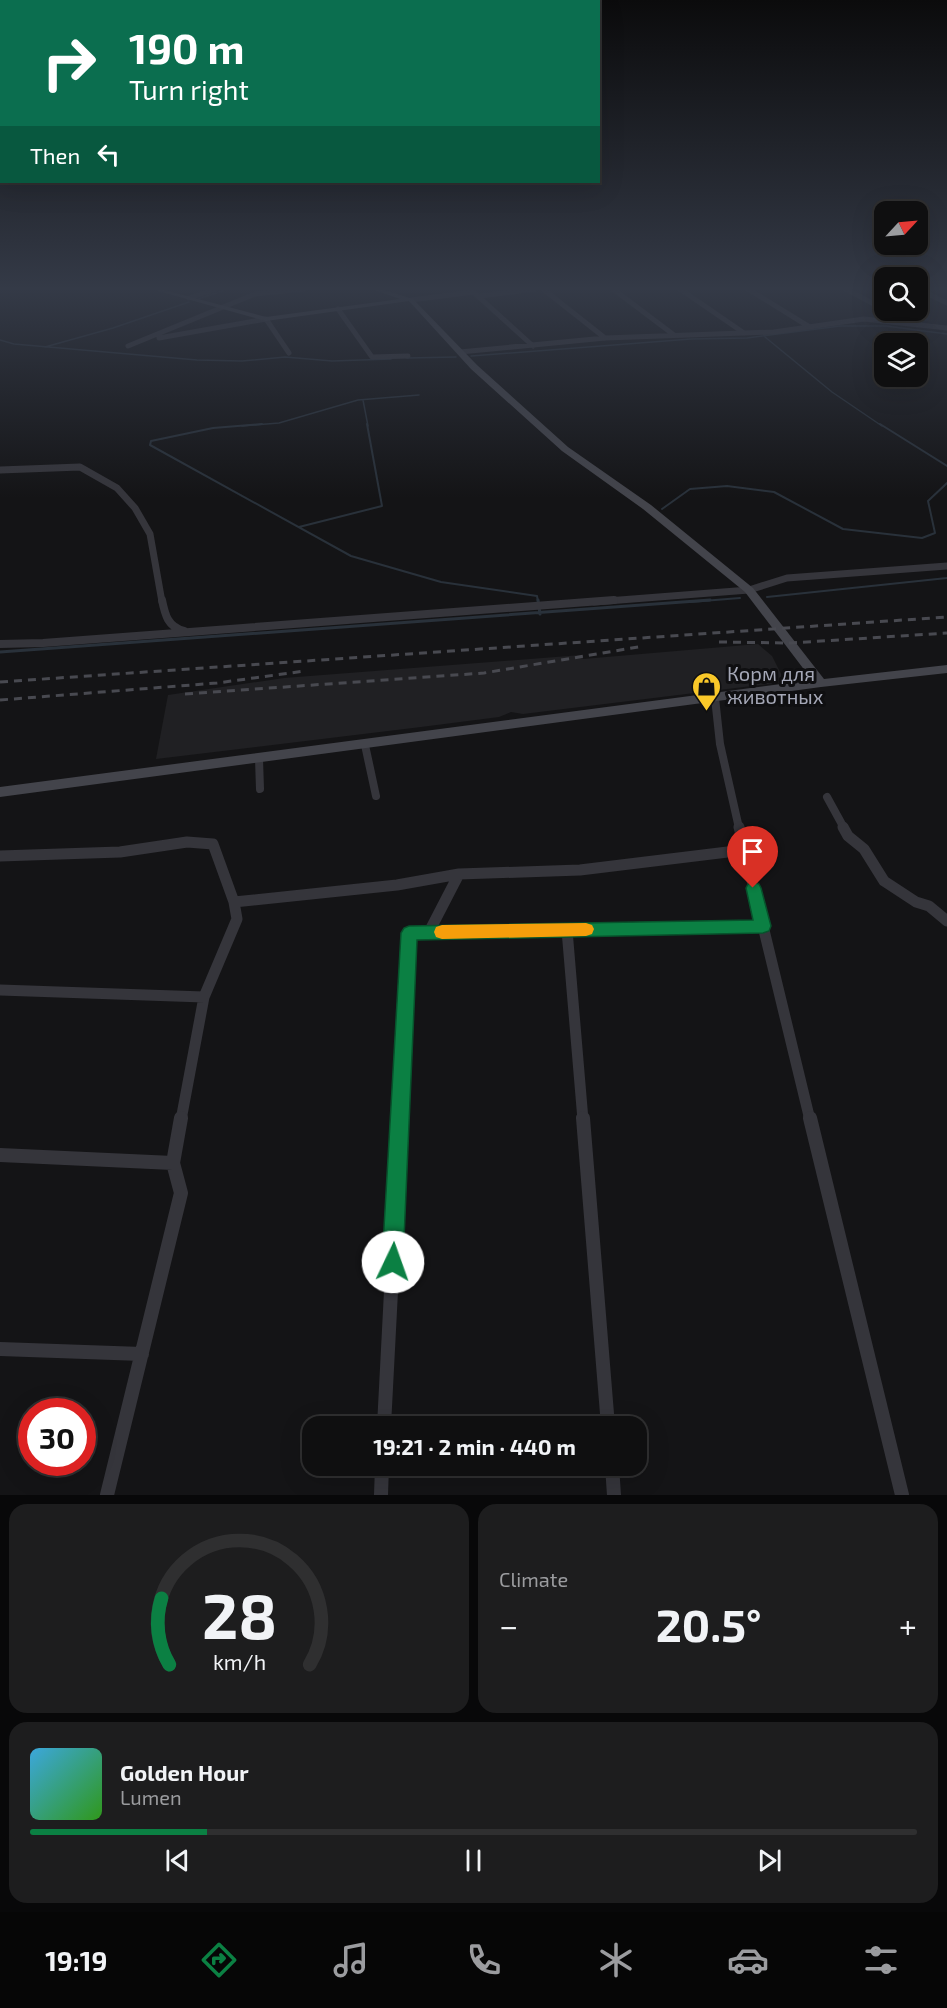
<!DOCTYPE html>
<meta charset="utf-8">
<style>
:root{--surface:#0f0f10;--page:#1d1d1e;--text:#f1f3f6;--muted:#9b9c9f;--line:#2f2f30;--accent:#0b8043}
body{margin:0;font-family:"Exo 2",sans-serif;background:var(--page);color:var(--text);height:100vh;display:flex;flex-direction:column;font-size:22px;white-space:nowrap}
*{box-sizing:border-box;margin:0}
p{font-size:20px;color:var(--muted)}
.icon{flex:none;width:33px;height:33px;fill:none;stroke:currentColor;stroke-width:2;stroke-linecap:round;stroke-linejoin:round}
.map{position:relative;height:1495px;overflow:hidden}
.sheet{display:flex;flex-direction:column;gap:9px;padding:9px;background:#080809;flex:1}
.sheet>*{flex:none}
.top-card{position:absolute;left:0px;top:0px;width:600px;height:183px;box-shadow:0 6px 24px #0002,0 0 0 2px var(--line);background:#0b6e4f;color:#fff;overflow:hidden}
.needle{width:39px;rotate:64deg}
.fabs{position:absolute;left:874px;top:201px;display:grid;gap:12px}
.fabs a{display:grid;place-items:center;width:54px;height:54px;border-radius:12px;background:var(--surface);box-shadow:0 6px 24px #0002,0 0 0 2px var(--line);font-size:30px}
.speed{position:absolute;left:18px;top:1398px;display:flex;gap:12px;font-size:30px;font-weight:700;text-align:center}
.speed>*{display:grid;place-content:center;width:78px;height:78px;border-radius:50%;background:var(--surface);box-shadow:0 6px 24px #0002,0 0 0 2px var(--line);line-height:1}
.speed .limit{border:9px solid #d22;background:#fff;color:#111}
.pin{position:absolute;display:grid;place-items:center;width:51px;height:51px;color:#fff;margin:-62px -26px;border-radius:50% 50% 50% 0;rotate:-45deg;box-shadow:0 0 6px #0007}
.pin .icon{rotate:45deg}
.me{position:absolute;width:66px;margin:-33px;rotate:3deg;stroke-linejoin:round;filter:drop-shadow(0 0 4px #0008)}
.turn{display:flex;align-items:center;gap:21px;height:126px;padding:0 30px;font-size:27px}
.turn .icon{width:78px;height:78px;stroke-width:2.5}
.turn b{display:block;font-size:42px;line-height:51px}
.then{display:flex;align-items:center;height:57px;padding:0 30px;background:#0003;gap:12px;font-size:22px}
.big{font-size:45px;font-weight:700;line-height:1.1}
.sheet .card{flex:1;display:flex;flex-direction:column;justify-content:center;gap:9px;min-width:0;padding:0 21px;border-radius:18px;background:var(--page)}
.sheet .dial{align-items:center;gap:0}
.dial svg{height:156px;overflow:visible;fill:none;stroke:var(--line);stroke-width:7;stroke-linecap:round;text-anchor:middle}
.dial text{fill:var(--text);stroke:none}
.song{display:flex;align-items:center;gap:18px}
.cover{width:72px;height:72px;border-radius:9px;background:linear-gradient(135deg,hsl(200 70% 55%),hsl(110 70% 35%))}
.played{height:6px;border-radius:3px;background:linear-gradient(90deg,var(--accent) 20%,var(--line) 20%)}
.keys{display:flex;justify-content:space-around;direction:ltr}
.heat{display:flex;justify-content:space-between;align-items:center;font-size:33px;direction:ltr}
.sheet .tiles{flex:1;display:grid;gap:9px;grid-template-columns:1fr 1fr}
.card:last-child{grid-column:span 2}
.trip{position:absolute;left:302px;top:1416px;width:345px;height:60px;border-radius:18px;background:var(--surface);box-shadow:0 6px 24px #0002,0 0 0 2px var(--line);font-weight:700;line-height:60px;text-align:center}
.menu{display:flex;height:96px;justify-content:space-around;align-items:center;background:#060606;color:var(--muted)}
.menu .icon{width:42px;height:42px}
.menu .selected{color:var(--accent)}
.menu b{font-size:27px;color:var(--text)}
.map>svg:first-child{display:block}
.built{fill:#202023}
.lines{fill:none;stroke-linecap:round;stroke-linejoin:round}
.stream-far2{stroke:#29313a;stroke-width:1.5}
.stream-far1{stroke:#29313a;stroke-width:2}
.stream{stroke:#29313a;stroke-width:3}
.street-far4{stroke:#35353b;stroke-width:5}
.street-far3{stroke:#35353b;stroke-width:7}
.street-far2{stroke:#35353b;stroke-width:8}
.street-far1{stroke:#35353b;stroke-width:11}
.street{stroke:#35353b;stroke-width:14}
.secondary{fill:#43444b;fill-rule:evenodd}
.rail{stroke:#484950;stroke-width:3;stroke-dasharray:8 6;stroke-linecap:butt}
.route{fill:#0b8043;stroke:#07532c;stroke-width:1.5}
.slow{fill:#f59e0b}
.labels{text-anchor:middle;stroke-width:6;stroke-linejoin:round;paint-order:stroke}
.poi-label{font-size:20px;fill:#a5a8b7;stroke:#0f0f11;text-anchor:start}
</style>
<div class="map">
<svg width="947" height="1495" viewBox="0 0 947 1495">
<rect width="100%" height="100%" fill="#141416"/>
<path class="built" d="M758 644 772 656 785 682 523 714 511 712 499 717 421 727 156 759 168 695 284 678 581 655 583 659Z"/>
<g class="lines">
<path class="stream-far2" d="M198 299 228 289
M765 337 832 392 882 426
M0 340 14 344 197 360 242 361 285 357 332 361 391 359
M45 347 113 328 189 302
M471 356 691 339 747 338 840 326H886L947 334
M407 358 456 357
M363 400 368 426
M242 426 279 423 358 400 419 395"/>
<path class="stream-far1" d="M262 424 213 428 151 441 150 445 351 556 441 582 537 596 538 602
M880 424 947 466
M662 509 690 489 727 486 774 492 843 529 922 538 935 533 928 501 947 483
M299 527 382 506 367 424
M767 597 947 578
M690 602 740 598"/>
<path class="stream" d="M538 600 540 614
M0 652 710 600"/>
<path class="street-far4" d="M470 289 533 346
M543 289 605 338
M613 289 674 335
M680 289 744 333
M748 289 808 326
M846 289 885 310
M918 289 947 303
M480 296 535 289
M189 298 216 289
M411 300 474 292
M338 309 372 357 408 356
M159 338 266 319 289 353
M128 346 255 294 303 289
M460 352 605 338 774 332 864 319 947 328"/>
<path class="street-far3" d="M0 470 80 467 117 488 135 508 150 534 162 602
M594 602 749 590 787 578 947 566"/>
<path class="street-far2" d="M162 600C165 615 168 627 184 631
M0 644 43 643 614 600
M715 698 720 744 739 828
M365 745 376 796
M259 759 260 789
M827 797 844 828"/>
<path class="street-far1" d="M739 827 810 1120
M843 827 848 836 864 849 884 881 916 902 929 906 947 921
M0 856 120 852 187 842 213 844 234 902 237 919 204 997 181 1120
M234 902 397 885 459 874 580 870 744 850
M567 930 583 1120
M429 932 459 874
M0 990 204 997
M400 1120 409 933 763 926"/>
<path class="street" d="M583 1118 608 1426
M810 1118 902 1495
M0 1155 173 1163
M0 1349 142 1354
M384 1426 400 1118
M612 1466 614 1495
M107 1495 181 1193 173 1163 181 1118
M381 1495 382 1466"/>
<path class="secondary" d="M151 289H160L266 317 400 299 372 289H381L413 299 477 365 568 447 651 505 753 588 824 679 947 665V673L821 687 0 797V787L812 680 745 592 643 509 562 451 471 369 409 301 266 321Z"/>
<path class="rail" d="M719 642 791 643 947 633
M0 682 947 617
M185 694 484 673 644 646
M0 700 217 683 305 671"/>
</g>
<linearGradient id="sky" x2="0" y2="1"><stop stop-color="#0b0b0c"/><stop offset="0.58" stop-color="#343a47"/><stop offset="1" stop-color="#343a47" stop-opacity="0"/></linearGradient>
<rect width="947" height="498" fill="url(#sky)"/>
<path class="route" d="M753 882 759 884 761 888 771 926 769 931 763 933 417 940 403 1262 400 1269 393 1273 385 1269 382 1262 401 933 404 928 409 926 753 920 746 888 748 884Z"/>
<path class="slow" d="M586 923 592 925 594 929 592 934 586 936 442 939 436 937 434 932 436 927 442 925Z"/>
<defs>
<symbol id="shop-pin" viewBox="-11 -11 22 30"><path d="M0 17L-7.5 6A9.5 9.5 0 1 1 7.5 6Z" fill="#f9c829" stroke="#0f0f11"/><path d="M-5-2.5h2.3a2.7 3.5 0 0 1 5.4 0H5L5.5 6h-11ZM-1.5-2.5h3a1.5 2.3 0 0 0-3 0Z" fill="#111"/></symbol>
</defs>
<g fill-rule="evenodd">
<use href="#shop-pin" x="690" y="670" width="33" height="45"/>
</g>
<g class="labels">
<g class="poi-label">
<text x="727" y="681">Корм для<tspan x="727" dy="23">животных</tspan></text>
</g>
</g>
</svg>
<div class="fabs">
<a><svg class="needle" viewBox="-14 -14 28 28"><path d="M0-13l5 13h-10z" fill="#e53935"/><path d="M0 13l5-13h-10z" fill="#9b9c9f"/></svg></a>
<a><svg class="icon" aria-label="search" viewBox="0 0 24 24"><circle cx="10" cy="10" r="6"/><path d="M15 15l6 6"/></svg></a>
<a><svg class="icon" aria-label="layers" viewBox="0 0 24 24"><path d="M12 4l9 5-9 5-9-5zM3 14l9 5 9-5"/></svg></a>
</div>
<div class="speed"><div class="limit">30</div></div>
<div class="pin" style="left:753px;top:888px;background:#d93025"><svg class="icon" aria-label="arrive" viewBox="0 0 24 24"><path d="M6 21V4h12l-3 4 3 4H6"/></svg></div>
<svg class="me" style="left:393px;top:1262px" viewBox="-20 -20 40 40"><circle r="19" fill="#fff"/><path d="M0-13L10 11 0 6-10 11z" fill="#0b8043"/></svg>
<div class="trip">19:21 · 2 min · 440 m</div>
<div class="top-card">
<div class="turn"><svg class="icon" aria-label="right" viewBox="0 0 24 24"><path d="M7 20v-9h11M14 6l5 5-5 5"/></svg><div><b>190 m</b>Turn right</div></div>
<div class="then">Then<svg class="icon" aria-label="left" viewBox="0 0 24 24"><path d="M17 20v-9H6M10 6l-5 5 5 5"/></svg></div>
</div>
</div>
<section class="sheet">
<div class="tiles">
<div class="card dial"><svg viewBox="0 0 100 80">
<path d="M14 69A42 42 0 1 1 86 69"/>
<path d="M14 69A42 42 0 0 1 10 35" stroke="#0b8043"/>
<text x="50" y="56" font-size="32" font-weight="700">28</text>
<text x="50" y="72" font-size="11">km/h</text>
</svg></div>
<div class="card"><p>Climate</p>
<div class="heat"><a>−</a><b class="big">20.5°</b><a>+</a></div>
</div>
<div class="card">
<div class="song"><i class="cover"></i><div><b>Golden Hour</b><p>Lumen</p></div></div>
<div class="played"></div>
<div class="keys"><svg class="icon" aria-label="previous" viewBox="0 0 24 24"><path d="M18 5L8 12l10 7zM5 5v14"/></svg><svg class="icon" aria-label="pause" viewBox="0 0 24 24"><path d="M8 5v14M16 5v14"/></svg><svg class="icon" aria-label="next" viewBox="0 0 24 24"><path d="M6 5l10 7-10 7zM19 5v14"/></svg></div>
</div>
</div>
</section>
<nav class="menu">
<b>19:19</b>
<svg class="icon selected" aria-label="directions" viewBox="0 0 24 24"><path d="M12 3l9 9-9 9-9-9zM9 14v-3h6M13 9l2 2-2 2"/></svg>
<svg class="icon" aria-label="music" viewBox="0 0 24 24"><path d="M9 18V5l10-2v13"/><circle cx="6" cy="18" r="3"/><circle cx="16" cy="16" r="3"/></svg>
<svg class="icon" aria-label="phone" viewBox="0 0 24 24"><path d="M5 4h4l2 5-3 2q2 4 5 5l2-3 5 2v4C11 20 4 13 5 4z"/></svg>
<svg class="icon" aria-label="climate" viewBox="0 0 24 24"><path d="M12 3v18M4 7l16 10M4 17L20 7"/></svg>
<svg class="icon" aria-label="car" viewBox="0 0 24 24"><path d="M5 17H2v-5l4-1 3-4h7l3 4 3 1v5h-3M9 17h6M6 11h13"/><circle cx="7" cy="17" r="2"/><circle cx="17" cy="17" r="2"/></svg>
<svg class="icon" aria-label="filters" viewBox="0 0 24 24"><path d="M4 7h16M4 17h16"/><circle cx="9" cy="7" r="2"/><circle cx="15" cy="17" r="2"/></svg>
</nav>
